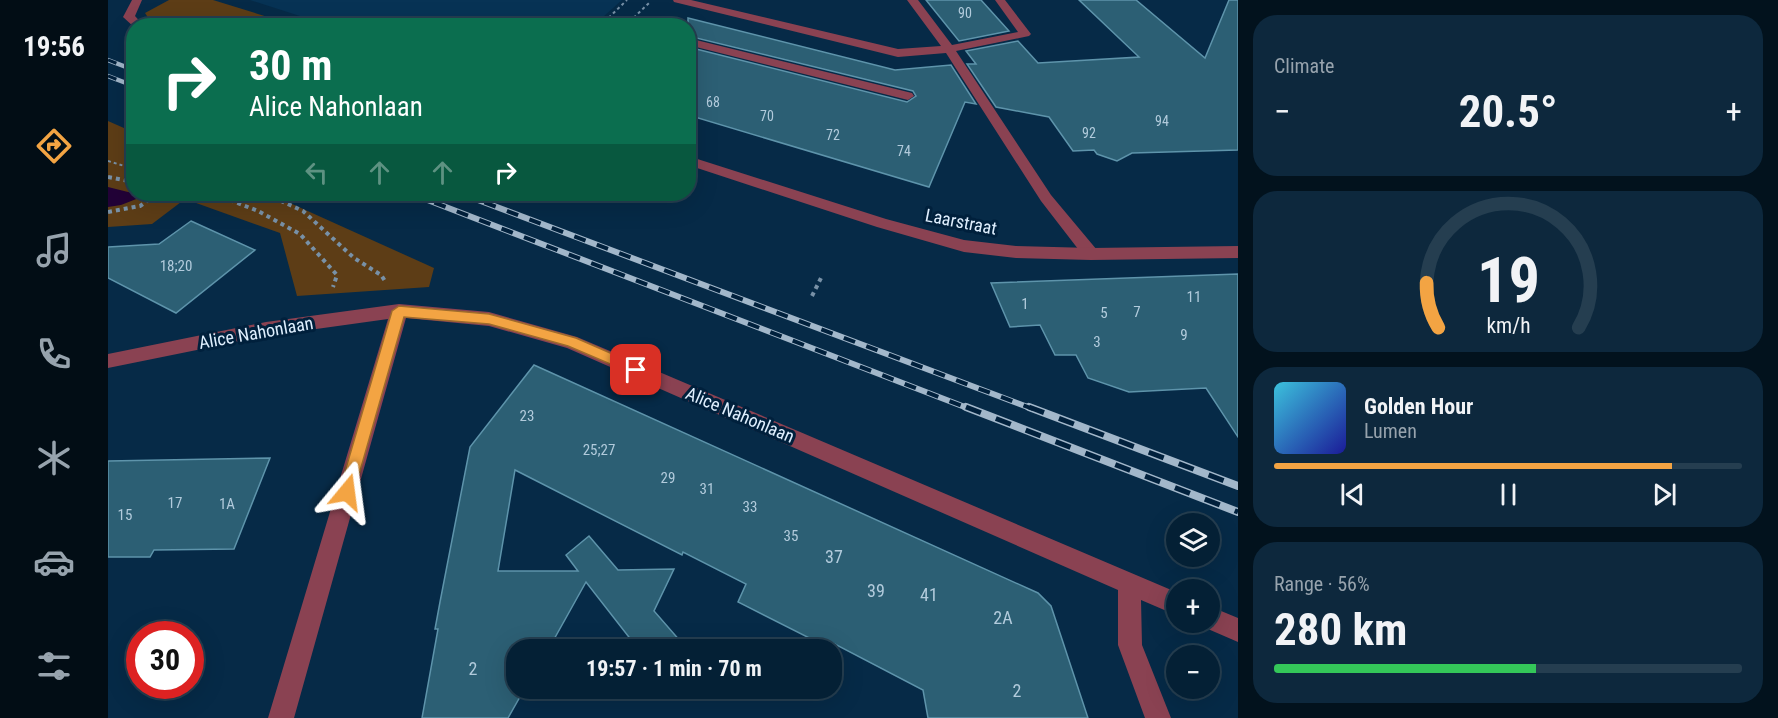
<!DOCTYPE html>
<meta charset="utf-8">
<style>
:root{--surface:#042035;--page:#0d283d;--text:#f1f3f6;--muted:#97a3ad;--line:#253e50;--accent:#f3a443}
body{margin:0;font-family:"Roboto Condensed",sans-serif;background:var(--page);color:var(--text);height:100vh;display:flex;flex-direction:column;font-size:22px;white-space:nowrap}
*{box-sizing:border-box;margin:0}
p{font-size:20px;color:var(--muted)}
.icon{flex:none;width:33px;height:33px;fill:none;stroke:currentColor;stroke-width:2;stroke-linecap:round;stroke-linejoin:round}
.map{position:relative;flex:1;overflow:hidden}
.drawer{display:flex;flex-direction:column;gap:15px;padding:15px;background:#02121d;width:540px}
.drawer>*{flex:none}
.banner{position:absolute;left:18px;top:18px;width:570px;height:183px;border-radius:24px;box-shadow:0 6px 24px #0002,0 0 0 2px var(--line);background:#0b6e4f;color:#fff;overflow:hidden}
.tools{position:absolute;left:1058px;top:513px;display:grid;gap:12px}
.tools a{display:grid;place-items:center;width:54px;height:54px;border-radius:50%;background:var(--surface);box-shadow:0 6px 24px #0002,0 0 0 2px var(--line);font-size:30px}
.speed{position:absolute;left:18px;top:621px;display:flex;gap:12px;font-size:30px;font-weight:700;text-align:center}
.speed>*{display:grid;place-content:center;width:78px;height:78px;border-radius:50%;background:var(--surface);box-shadow:0 6px 24px #0002,0 0 0 2px var(--line);line-height:1}
.speed .limit{border:9px solid #d22;background:#fff;color:#111}
.pin{position:absolute;display:grid;place-items:center;width:51px;height:51px;color:#fff;margin:-26px;border-radius:12px;box-shadow:0 3px 9px #0006}
.me{position:absolute;width:66px;margin:-33px;rotate:16deg;stroke-linejoin:round;filter:drop-shadow(0 0 4px #0008)}
.turn{display:flex;align-items:center;gap:21px;height:126px;padding:0 24px;font-size:27px}
.turn .icon{width:78px;height:78px;stroke-width:2.5}
.turn b{display:block;font-size:42px;line-height:51px}
.lanes{display:flex;align-items:center;height:57px;padding:0 24px;background:#0003;justify-content:center;gap:30px;direction:ltr}
.lanes .off{opacity:.35}
.big{font-size:45px;font-weight:700;line-height:1.1}
.drawer .tile{flex:1;display:flex;flex-direction:column;justify-content:center;gap:9px;min-width:0;padding:0 21px;border-radius:24px;background:var(--page)}
.drawer .dial{align-items:center;gap:0}
.dial svg{height:156px;overflow:visible;fill:none;stroke:var(--line);stroke-width:7;stroke-linecap:round;text-anchor:middle}
.dial text{fill:var(--text);stroke:none}
.song{display:flex;align-items:center;gap:18px}
.cover{width:72px;height:72px;border-radius:9px;background:linear-gradient(135deg,hsl(190 70% 55%),hsl(240 70% 35%))}
.played{height:6px;border-radius:3px;background:linear-gradient(90deg,var(--accent) 85%,var(--line) 85%)}
.keys{display:flex;justify-content:space-around;direction:ltr}
.heat{display:flex;justify-content:space-between;align-items:center;font-size:33px;direction:ltr}
.charge{height:9px;border-radius:4px;background:linear-gradient(90deg,#34c759 56%,var(--line) 0)}
.trip{position:absolute;left:398px;top:639px;width:336px;height:60px;border-radius:24px;background:var(--surface);box-shadow:0 6px 24px #0002,0 0 0 2px var(--line);font-weight:700;line-height:60px;text-align:center}
main{display:flex;flex:1;min-height:0}
.tabs{display:flex;flex-direction:column;width:108px;justify-content:space-around;align-items:center;background:#020d15;color:var(--muted)}
.tabs .icon{width:42px;height:42px}
.tabs .selected{color:var(--accent)}
.tabs b{font-size:27px;color:var(--text)}
.map>svg:first-child{display:block}
.built{fill:#073355}
.green{fill:#5d3d16}
.water{fill:#220237}
.building{fill:#2c5f74;stroke:#5e94ab;stroke-width:1.5}
.lines{fill:none;stroke-linecap:round;stroke-linejoin:round}
.path-far1{stroke:#7891a7;stroke-width:2;stroke-dasharray:3 3;stroke-linecap:butt}
.path{stroke:#7891a7;stroke-width:4;stroke-dasharray:4 4;stroke-linecap:butt}
.lane{fill:#8a4252;fill-rule:evenodd}
.street{fill:#8a4252;fill-rule:evenodd}
.rail-far2-casing{stroke:#a2b7ca;stroke-width:4.5}
.rail-far1-casing{stroke:#a2b7ca;stroke-width:6}
.rail-casing{stroke:#a2b7ca;stroke-width:8}
.rail-far2{stroke:#00203c;stroke-width:3;stroke-dasharray:9;stroke-linecap:butt}
.rail-far1{stroke:#00203c;stroke-width:4;stroke-dasharray:12;stroke-linecap:butt}
.rail{stroke:#00203c;stroke-width:5;stroke-dasharray:16;stroke-linecap:butt}
.route{fill:#f3a443;stroke:#9e6b2c;stroke-width:1.5}
.labels{text-anchor:middle;stroke-width:6;stroke-linejoin:round;paint-order:stroke}
.far-number-label{font-size:14px;fill:#b2cbdc}
.number-label{font-size:15px;fill:#b2cbdc}
.street-label{font-size:18px;fill:#dfeffe;stroke:#00203c}
.near-number-label{font-size:18px;fill:#b2cbdc}
</style>
<main>
<nav class="tabs">
<b>19:56</b>
<svg class="icon selected" aria-label="directions" viewBox="0 0 24 24"><path d="M12 3l9 9-9 9-9-9zM9 14v-3h6M13 9l2 2-2 2"/></svg>
<svg class="icon" aria-label="music" viewBox="0 0 24 24"><path d="M9 18V5l10-2v13"/><circle cx="6" cy="18" r="3"/><circle cx="16" cy="16" r="3"/></svg>
<svg class="icon" aria-label="phone" viewBox="0 0 24 24"><path d="M5 4h4l2 5-3 2q2 4 5 5l2-3 5 2v4C11 20 4 13 5 4z"/></svg>
<svg class="icon" aria-label="climate" viewBox="0 0 24 24"><path d="M12 3v18M4 7l16 10M4 17L20 7"/></svg>
<svg class="icon" aria-label="car" viewBox="0 0 24 24"><path d="M5 17H2v-5l4-1 3-4h7l3 4 3 1v5h-3M9 17h6M6 11h13"/><circle cx="7" cy="17" r="2"/><circle cx="17" cy="17" r="2"/></svg>
<svg class="icon" aria-label="filters" viewBox="0 0 24 24"><path d="M4 7h16M4 17h16"/><circle cx="9" cy="7" r="2"/><circle cx="15" cy="17" r="2"/></svg>
</nav>
<div class="map">
<svg width="1130" height="718" viewBox="0 0 1130 718">
<rect width="100%" height="100%" fill="#062a47"/>
<path class="built" d="M142 0H514L486 25 223 26Z"/>
<path class="green" d="M61 0H105L163 18 149 25H45L37 13Z
M0 121 25 132 26 194H162L326 268 321 287 189 296 172 233 77 199 44 224 0 227Z"/>
<path class="water" d="M0 187 36 196 13 205 0 207Z"/>
<path class="building" d="M818 0H873L901 31 851 41Z
M971 0H1028L1097 58 1121 0H1130V150L1024 153 1009 161 989 154 986 150 965 151 941 117 888 107 859 64H868L858 51 910 41 930 63 1031 57Z
M580 18 787 70 843 65 868 104 857 102 821 187 580 115V47L799 102 808 96 805 91 580 36Z
M83 221 147 250 68 313 0 278V247L51 244Z
M1130 274V437L1098 388 1021 392 980 378 968 355H947L932 325 902 327 883 283Z
M426 365 930 593 943 606 980 718H820L815 690 723 642 721 648 630 602 638 584 575 552 574 555 407 470 390 571H470L458 555 481 536 510 570 566 569 546 611 580 650H531L478 582 440 650H408V688H417L400 718H314L330 629H327L332 602 362 447Z
M162 458 126 549 46 550 42 557H0V461Z"/>
<g class="lines">
<path class="path-far1" d="M171 26 184 17
M492 26 519 0
M517 26 541 3
M0 161 26 169"/>
<path class="path" d="M0 177 26 182
M107 194 150 211 192 234 229 275 225 287
M158 194 195 211 246 258 273 275 277 281
M0 212 32 206 49 194
M704 296 714 276"/>
<path class="lane" d="M565 0H583L790 49 833 46 799 0H810L844 45 910 32 887 0H897L923 34 921 36 848 51 943 195 989 250 991 254 989 258H977L933 201 838 53 790 57 566 2Z
M580 38 804 93 806 96 800 100 580 45Z"/>
<path class="street" d="M24 0H34L27 16 36 26 26 27 15 17Z
M580 156 778 219 856 240 908 246 983 248 1130 246V258L983 260 908 258 856 252 769 227 580 165Z
M291 304 381 312 469 337 1068 592V615L1033 600 1034 645 1063 718H1037L1010 645V590L459 348 381 326 298 318 186 718H160L280 319 158 336 0 368V354L158 322Z
M1101 606 1130 618V642L1093 626 1091 622H1101Z"/>
<defs>
<path id="rail-far2" d="M0 60 26 70
M0 76 26 86"/>
<path id="rail-far1" d="M304 194 862 409
M354 194 925 409"/>
<path id="rail" d="M858 407 1130 512
M921 407 1130 486"/>
</defs>
<use href="#rail-far2" class="rail-far2-casing"/>
<use href="#rail-far1" class="rail-far1-casing"/>
<use href="#rail" class="rail-casing"/>
<use href="#rail-far2" class="rail-far2"/>
<use href="#rail-far1" class="rail-far1"/>
<use href="#rail" class="rail"/>
</g>
<path class="route" d="M291 306 381 314 468 338 532 366 534 370 532 374 528 375 460 346 381 324 296 317 246 492 244 497 239 500 233 497 231 492 284 311Z"/>
<g class="labels">
<g class="far-number-label">
<text x="857" y="18">90</text>
<text x="605" y="107">68</text>
<text x="659" y="121">70</text>
<text x="1054" y="126">94</text>
<text x="981" y="138">92</text>
<text x="725" y="140">72</text>
<text x="796" y="156">74</text>
</g>
<g class="number-label">
<text x="68" y="271">18;20</text>
<text x="1086" y="302">11</text>
<text x="917" y="309">1</text>
<text x="1029" y="317">7</text>
<text x="996" y="318">5</text>
<text x="1076" y="340">9</text>
<text x="989" y="347">3</text>
<text x="419" y="421">23</text>
<text x="491" y="455">25;27</text>
<text x="560" y="483">29</text>
<text x="599" y="494">31</text>
<text x="67" y="508">17</text>
<text x="119" y="509">1A</text>
<text x="642" y="512">33</text>
<text x="17" y="520">15</text>
<text x="683" y="541">35</text>
</g>
<g class="street-label">
<text transform="translate(853 222) rotate(11)" y="6">Laarstraat</text>
<text transform="translate(148 333) rotate(-10)" y="6">Alice Nahonlaan</text>
<text transform="translate(632 415) rotate(23)" y="6">Alice Nahonlaan</text>
</g>
<g class="near-number-label">
<text x="726" y="563">37</text>
<text x="768" y="597">39</text>
<text x="821" y="601">41</text>
<text x="895" y="624">2A</text>
<text x="365" y="675">2</text>
<text x="909" y="697">2</text>
</g>
</g>
</svg>
<div class="tools">
<a><svg class="icon" aria-label="layers" viewBox="0 0 24 24"><path d="M12 4l9 5-9 5-9-5zM3 14l9 5 9-5"/></svg></a>
<a>+</a>
<a>−</a>
</div>
<div class="speed"><div class="limit">30</div></div>
<div class="pin" style="left:528px;top:370px;background:#d93025"><svg class="icon" aria-label="arrive" viewBox="0 0 24 24"><path d="M6 21V4h12l-3 4 3 4H6"/></svg></div>
<svg class="me" style="left:239px;top:492px" viewBox="-20 -20 40 40"><path d="M0-17L14 15 0 8-14 15z" fill="#f3a443" stroke="#fff" stroke-width="4"/></svg>
<div class="trip">19:57 · 1 min · 70 m</div>
<div class="banner">
<div class="turn"><svg class="icon" aria-label="right" viewBox="0 0 24 24"><path d="M7 20v-9h11M14 6l5 5-5 5"/></svg><div><b>30 m</b>Alice Nahonlaan</div></div>
<div class="lanes"><svg class="icon off" aria-label="left" viewBox="0 0 24 24"><path d="M17 20v-9H6M10 6l-5 5 5 5"/></svg><svg class="icon off" aria-label="ahead" viewBox="0 0 24 24"><path d="M12 20V5M6 11l6-6 6 6"/></svg><svg class="icon off" aria-label="ahead" viewBox="0 0 24 24"><path d="M12 20V5M6 11l6-6 6 6"/></svg><svg class="icon" aria-label="right" viewBox="0 0 24 24"><path d="M7 20v-9h11M14 6l5 5-5 5"/></svg></div>
</div>
</div>
<section class="drawer">
<div class="tile"><p>Climate</p>
<div class="heat"><a>−</a><b class="big">20.5°</b><a>+</a></div>
</div>
<div class="tile dial"><svg viewBox="0 0 100 80">
<path d="M14 69A42 42 0 1 1 86 69"/>
<path d="M14 69A42 42 0 0 1 8 46" stroke="#f3a443"/>
<text x="50" y="56" font-size="32" font-weight="700">19</text>
<text x="50" y="72" font-size="11">km/h</text>
</svg></div>
<div class="tile">
<div class="song"><i class="cover"></i><div><b>Golden Hour</b><p>Lumen</p></div></div>
<div class="played"></div>
<div class="keys"><svg class="icon" aria-label="previous" viewBox="0 0 24 24"><path d="M18 5L8 12l10 7zM5 5v14"/></svg><svg class="icon" aria-label="pause" viewBox="0 0 24 24"><path d="M8 5v14M16 5v14"/></svg><svg class="icon" aria-label="next" viewBox="0 0 24 24"><path d="M6 5l10 7-10 7zM19 5v14"/></svg></div>
</div>
<div class="tile"><p>Range · 56%</p><b class="big">280 km</b><div class="charge"></div></div>
</section>
</main>
